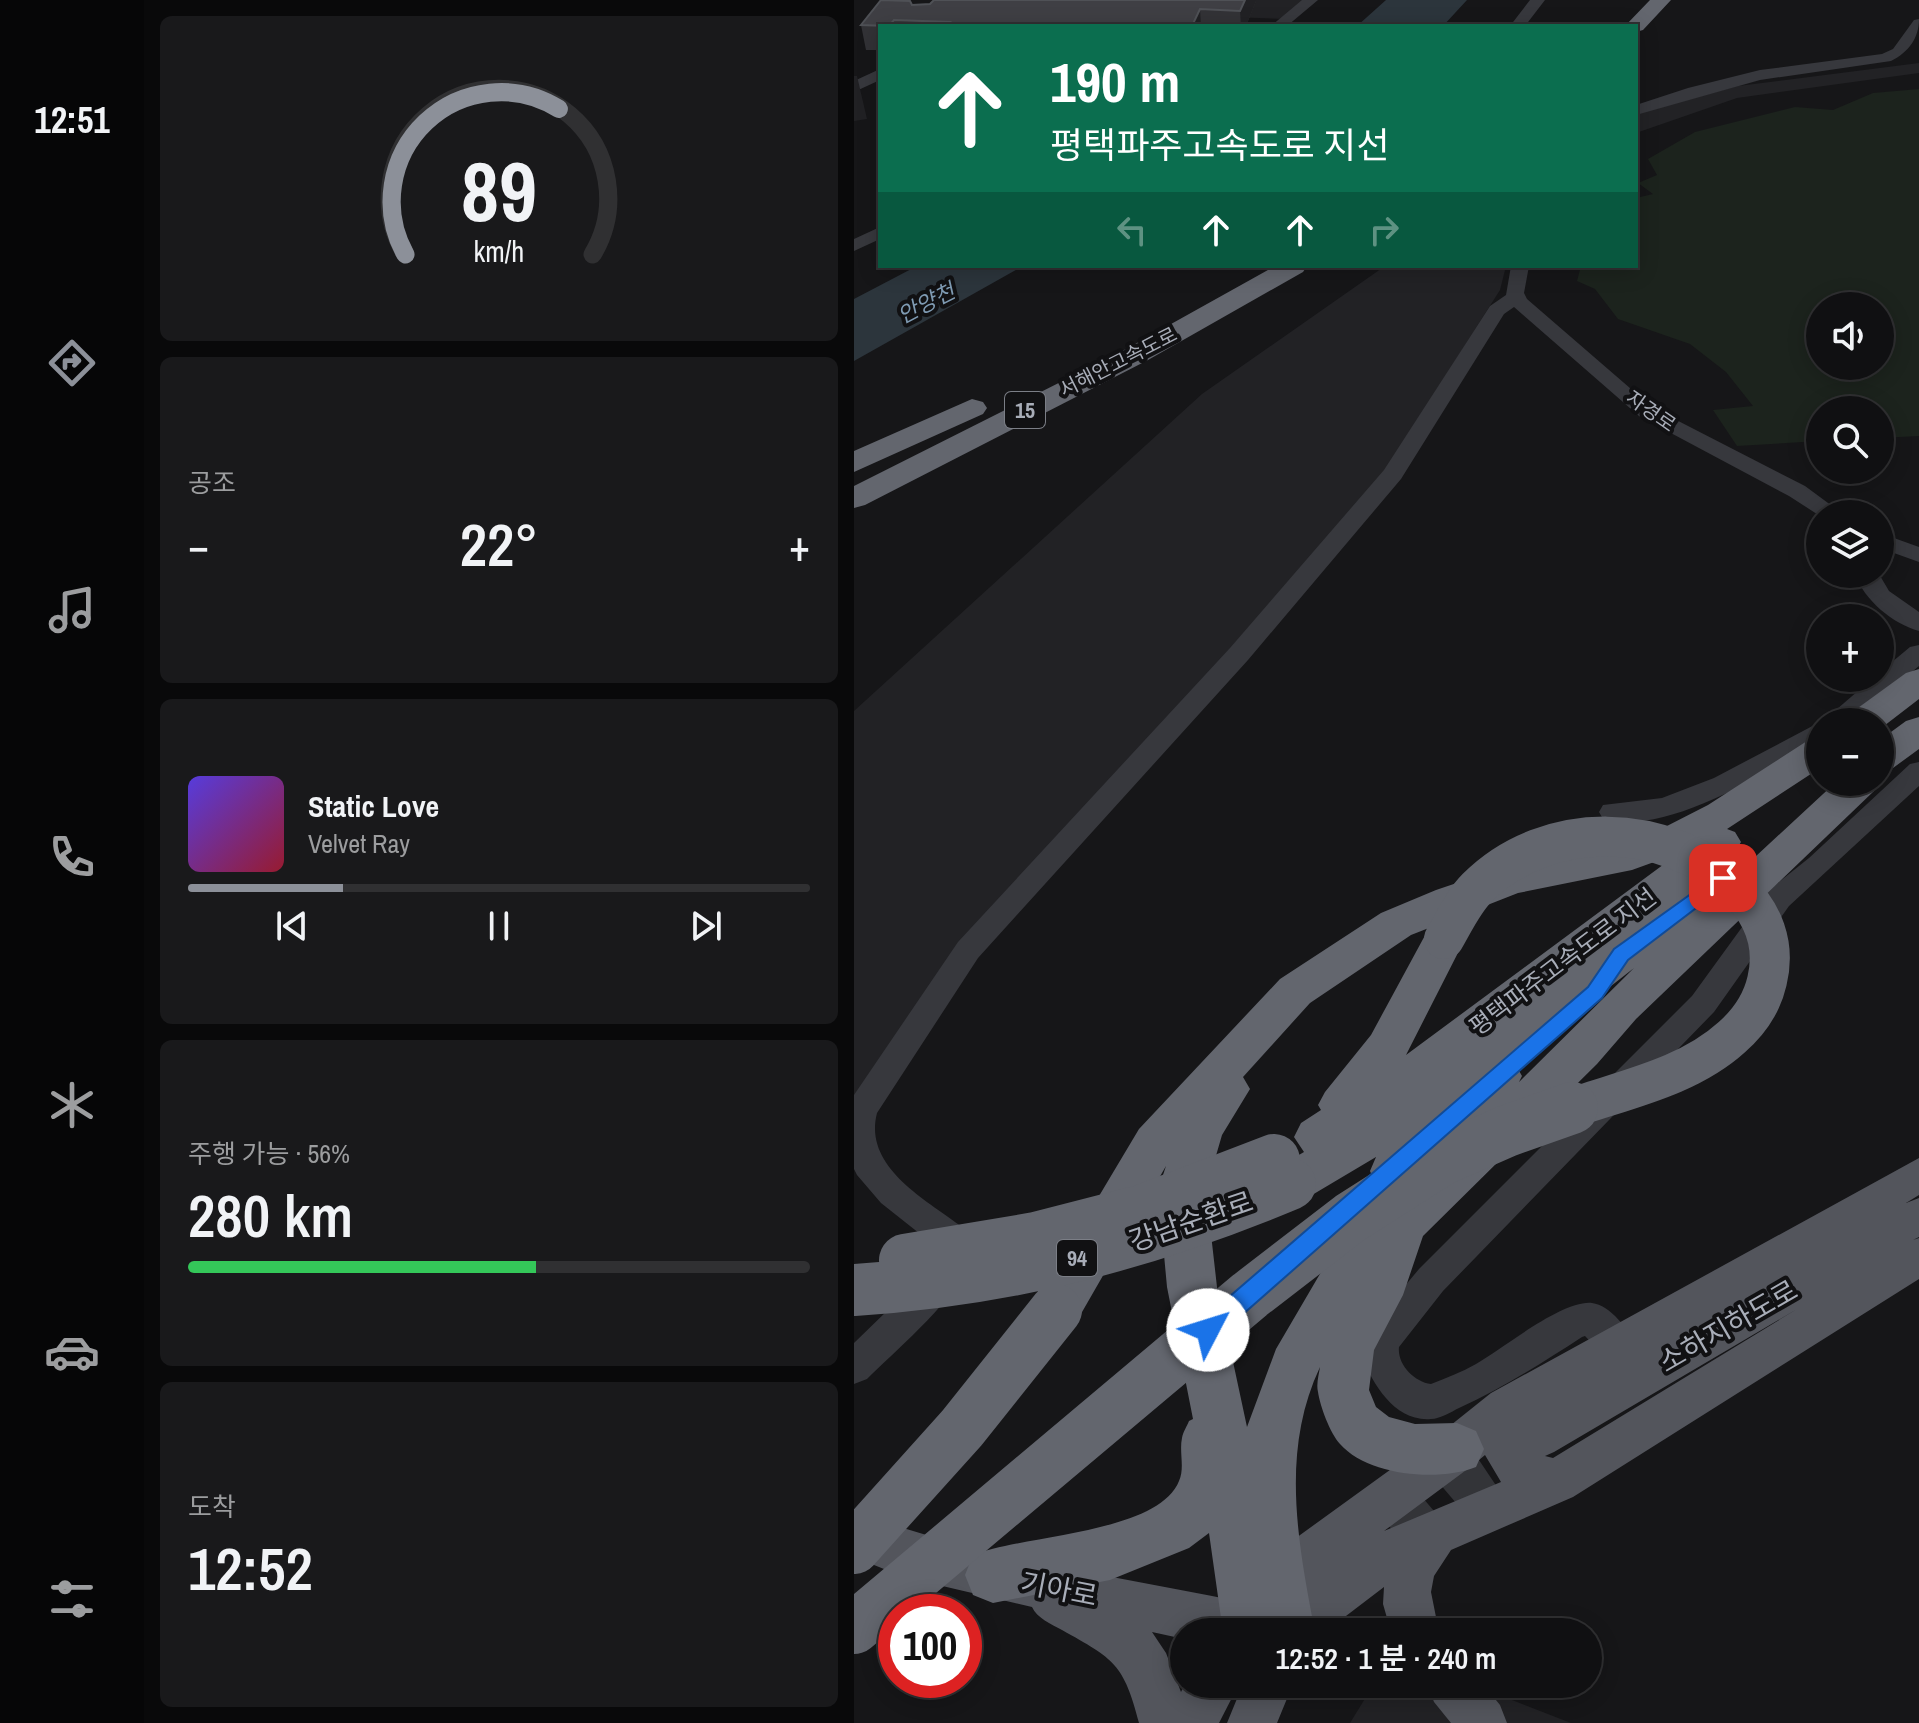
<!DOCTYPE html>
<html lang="ko">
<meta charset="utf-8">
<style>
:root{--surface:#101012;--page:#19191b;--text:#f1f3f6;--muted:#9c9d9f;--line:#303032;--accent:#8c9099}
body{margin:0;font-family:"Archivo Narrow","Noto Sans KR",sans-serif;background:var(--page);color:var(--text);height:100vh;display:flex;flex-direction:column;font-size:30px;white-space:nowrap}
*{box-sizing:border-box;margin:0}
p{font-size:26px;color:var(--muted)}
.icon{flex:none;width:44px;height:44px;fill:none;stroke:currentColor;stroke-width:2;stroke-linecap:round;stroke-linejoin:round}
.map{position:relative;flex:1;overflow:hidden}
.drawer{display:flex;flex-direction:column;gap:16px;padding:16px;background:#09090a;width:710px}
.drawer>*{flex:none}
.top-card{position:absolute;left:24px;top:24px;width:760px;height:244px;border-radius:0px;box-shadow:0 4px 20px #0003,0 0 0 2px var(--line);background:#0b6e4f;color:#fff;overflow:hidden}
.controls{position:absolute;left:952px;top:292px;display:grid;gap:16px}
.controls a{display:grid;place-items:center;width:88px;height:88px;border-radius:50%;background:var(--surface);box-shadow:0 4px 20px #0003,0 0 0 2px var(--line);font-size:40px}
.speed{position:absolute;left:24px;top:1594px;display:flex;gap:16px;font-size:40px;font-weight:700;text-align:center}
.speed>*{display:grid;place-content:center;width:104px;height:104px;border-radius:50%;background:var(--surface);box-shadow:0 4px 20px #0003,0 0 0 2px var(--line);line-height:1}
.speed .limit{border:12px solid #d22;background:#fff;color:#111}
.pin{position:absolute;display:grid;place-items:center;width:68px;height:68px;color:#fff;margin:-34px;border-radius:16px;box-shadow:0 4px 12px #0006}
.me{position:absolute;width:88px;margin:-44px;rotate:50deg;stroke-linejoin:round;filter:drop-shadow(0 0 6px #0008)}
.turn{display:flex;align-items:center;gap:28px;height:168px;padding:0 40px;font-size:36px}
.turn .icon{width:104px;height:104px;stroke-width:2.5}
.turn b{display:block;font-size:56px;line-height:68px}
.lanes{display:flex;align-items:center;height:76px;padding:0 40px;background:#0003;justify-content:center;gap:40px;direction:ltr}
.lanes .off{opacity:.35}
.big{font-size:60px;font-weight:600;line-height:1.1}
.drawer .card{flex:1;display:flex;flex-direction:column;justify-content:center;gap:12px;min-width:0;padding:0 28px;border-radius:12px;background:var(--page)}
.drawer .dial{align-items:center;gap:0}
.dial svg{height:208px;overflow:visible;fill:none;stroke:var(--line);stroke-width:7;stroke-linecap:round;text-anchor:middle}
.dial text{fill:var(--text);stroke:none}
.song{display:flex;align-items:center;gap:24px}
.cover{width:96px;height:96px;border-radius:12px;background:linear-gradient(135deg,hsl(250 70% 55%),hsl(350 70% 35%))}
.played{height:8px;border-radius:4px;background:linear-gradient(90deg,var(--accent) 25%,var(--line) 25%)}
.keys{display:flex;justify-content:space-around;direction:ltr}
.heat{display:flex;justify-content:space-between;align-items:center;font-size:44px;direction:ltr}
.charge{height:12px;border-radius:6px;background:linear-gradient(90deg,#34c759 56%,var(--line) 0)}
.trip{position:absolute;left:316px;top:1618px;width:432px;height:80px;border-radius:40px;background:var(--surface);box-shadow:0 4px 20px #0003,0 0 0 2px var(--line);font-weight:600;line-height:80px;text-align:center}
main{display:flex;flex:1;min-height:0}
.tabs{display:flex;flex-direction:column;width:144px;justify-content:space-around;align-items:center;background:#060607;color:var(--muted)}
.tabs .icon{width:56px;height:56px}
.tabs .current{color:var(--accent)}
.tabs b{font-size:36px;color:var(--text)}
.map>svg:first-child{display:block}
.built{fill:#222225}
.green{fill:#1c231d;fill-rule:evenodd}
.water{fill:#2c353c}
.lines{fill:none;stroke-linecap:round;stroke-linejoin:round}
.major-tunnel{stroke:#333438;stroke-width:44;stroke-dasharray:44 22;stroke-linecap:butt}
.minor{fill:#37383d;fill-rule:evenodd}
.major{fill:#53555c;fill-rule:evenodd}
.highway{fill:#63666e;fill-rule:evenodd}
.highway-bridge-far1{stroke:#63666e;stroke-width:40}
.highway-bridge{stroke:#63666e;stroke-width:52}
.wall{fill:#323236}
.shaded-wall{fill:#212124}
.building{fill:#3f3f44;stroke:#4f5156;stroke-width:2}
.route{fill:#1a73e8;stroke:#114b97;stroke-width:2}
.labels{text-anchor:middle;stroke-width:8;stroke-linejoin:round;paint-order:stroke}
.far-street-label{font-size:20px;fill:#a8adb8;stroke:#111113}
.far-water-label{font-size:22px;font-style:italic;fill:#7f9bb3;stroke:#111113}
.shield{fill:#111113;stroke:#7b7e86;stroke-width:2}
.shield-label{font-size:22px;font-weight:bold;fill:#a8adb8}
.street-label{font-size:24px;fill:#a8adb8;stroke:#111113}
.near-street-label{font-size:28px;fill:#a8adb8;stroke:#111113}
</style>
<main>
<nav class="tabs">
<b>12:51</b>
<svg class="icon current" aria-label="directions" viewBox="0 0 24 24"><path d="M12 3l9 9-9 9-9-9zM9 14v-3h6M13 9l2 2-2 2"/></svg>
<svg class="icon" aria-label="music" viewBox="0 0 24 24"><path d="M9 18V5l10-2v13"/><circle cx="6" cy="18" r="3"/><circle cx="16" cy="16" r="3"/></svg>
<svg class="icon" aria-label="phone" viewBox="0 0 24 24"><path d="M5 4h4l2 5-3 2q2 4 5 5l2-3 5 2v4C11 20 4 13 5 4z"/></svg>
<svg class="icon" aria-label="climate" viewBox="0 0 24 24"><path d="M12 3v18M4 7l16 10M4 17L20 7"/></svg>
<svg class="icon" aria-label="car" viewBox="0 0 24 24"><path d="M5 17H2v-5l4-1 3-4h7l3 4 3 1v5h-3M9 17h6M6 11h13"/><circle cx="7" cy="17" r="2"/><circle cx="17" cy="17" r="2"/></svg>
<svg class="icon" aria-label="filters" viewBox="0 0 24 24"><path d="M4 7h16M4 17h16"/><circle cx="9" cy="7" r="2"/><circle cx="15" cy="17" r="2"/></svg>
</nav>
<section class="drawer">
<div class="card dial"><svg viewBox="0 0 100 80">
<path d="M14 69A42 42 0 1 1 86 69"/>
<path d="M14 69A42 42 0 0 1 73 13" stroke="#8c9099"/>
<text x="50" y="56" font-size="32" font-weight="700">89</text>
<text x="50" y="72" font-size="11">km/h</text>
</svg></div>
<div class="card"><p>공조</p>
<div class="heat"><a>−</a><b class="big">22°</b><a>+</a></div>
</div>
<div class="card">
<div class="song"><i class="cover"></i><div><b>Static Love</b><p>Velvet Ray</p></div></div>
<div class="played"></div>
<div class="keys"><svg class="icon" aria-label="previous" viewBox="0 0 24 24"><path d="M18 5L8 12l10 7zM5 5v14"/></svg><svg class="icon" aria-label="pause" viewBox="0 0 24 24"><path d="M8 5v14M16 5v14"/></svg><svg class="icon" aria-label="next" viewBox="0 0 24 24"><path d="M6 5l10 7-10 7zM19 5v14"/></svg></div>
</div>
<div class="card"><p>주행 가능 · 56%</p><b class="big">280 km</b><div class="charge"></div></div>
<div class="card"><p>도착</p><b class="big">12:52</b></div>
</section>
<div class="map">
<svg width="1065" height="1723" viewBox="0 0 1065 1723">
<rect width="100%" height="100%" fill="#161618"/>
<path class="built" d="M273 0H452L430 19 266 13Z
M1065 63V73L883 98 782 133V114L884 86Z
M531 266H652L646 290 533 468 125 938 0 1119V711L348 394Z
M520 1684H617L717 1723H496Z"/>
<path class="green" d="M1065 89V436L1026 438V410H966V441L883 446 859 410 899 406 872 372 836 344 764 319 741 289 723 281 727 266H782V198L799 194 784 183 803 175 794 159 841 132 941 107 979 110 1019 93ZM966 306H1026V366H966Z"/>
<path class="water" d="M532 0H613L589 26H503Z
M63 266H169L0 361V299Z"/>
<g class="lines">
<path class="major-tunnel" d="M546 1539 599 1494 677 1442"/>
<path class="minor" d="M448 0H464L433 26H417Z
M676 0H691L671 26H656Z
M1065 19C1065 38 1055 52 1037 61L906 80 782 115V105L834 88 906 70 1028 54 1039 49 1060 20Z
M26 69V80L0 92V81Z
M26 227V239L0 251V239Z
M657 266H675L670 293 673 299 799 408 951 486 989 514 966 516 935 496 785 416 660 307 650 314 547 479 394 660 124 958 23 1113C9 1167 71 1199 108 1227 113 1238 117 1252 114 1263 104 1298 40 1352 13 1379L0 1384V1343L71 1274 81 1258 80 1245 27 1203 3 1175 0 1169V1095L104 942 376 648 530 470 636 306 652 295Z
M1026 533 1065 547V562L1026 548Z
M1001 574H1025L1035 591 1065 612V631C1039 624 1010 600 1001 574Z
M1065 645V666L998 722H968L1019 678H1026V672L1056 647Z
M966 722V742C914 772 810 837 749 819L745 812 749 805 808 798 860 778Z
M1065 762V786L935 906 860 1012 589 1291 545 1347C543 1364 560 1382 577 1384 592 1378 608 1372 622 1364 650 1348 708 1300 738 1303 756 1305 775 1330 782 1345L777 1357 764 1362 751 1357 731 1336 728 1337C688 1363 649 1388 605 1408 597 1412 586 1419 577 1419 541 1422 520 1385 508 1358L515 1329 565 1269 838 996 915 890 955 858 1056 764Z"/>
<path class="major" d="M1065 1158V1195L1052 1203 1065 1198V1237L1059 1240 1065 1238V1279L719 1497 597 1550 580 1576 577 1592 585 1632H537L529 1604 530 1587 471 1632H330V1639L298 1632 312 1653 327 1692 331 1684H385L365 1723H285C270 1664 260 1659 208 1630 197 1624 183 1618 178 1607L50 1577 0 1557V1511C122 1557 255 1575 383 1601L406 1564 587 1433 637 1393ZM943 1309 699 1458 691 1456 700 1452ZM631 1455 647 1482 530 1531 619 1465Z
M389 1684H439L423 1723H373Z
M573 1684H629L646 1705 653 1723H597L580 1702Z"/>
<path class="highway" d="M796 0H817L789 30 782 32V26H771Z
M421 266H453L449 272 294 360 11 505 0 508V486L274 348Z
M118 399 129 402 133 408 129 414 0 472V451Z
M1065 669V699L1026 729V722H992L997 713 1052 673Z
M1065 717V749L1039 768 1026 772V740L1052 721Z
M966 737V768L873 829 881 832 887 842 881 852 886 850 901 857 982 782H1025L1020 791 782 1019 743 1064 569 1236 549 1295 520 1350 515 1390 522 1407 535 1417 561 1424 603 1423 622 1431 630 1449 622 1467C585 1482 514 1476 486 1444 476 1433 466 1406 464 1392 462 1384 465 1374 466 1367 426 1452 444 1543 461 1632H369L355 1533 335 1548 256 1580 139 1603 119 1595 111 1575 119 1555C167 1535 304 1534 325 1481 331 1468 325 1452 328 1438 329 1432 333 1426 335 1421L339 1419 313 1287 304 1190 312 1166 220 1326 202 1333 184 1326 177 1310 285 1129 426 979 527 913 582 890 659 864 772 842 809 828 854 805 953 741ZM825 853 552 1055 611 939 605 928 590 923 575 928 517 1035 471 1092 464 1105 467 1110 447 1123 440 1137 450 1152 419 1170 412 1184 419 1198 436 1204 453 1198 522 1157 516 1171 522 1185C548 1194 559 1182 578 1165L470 1267 422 1349 393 1427 363 1287 352 1190 368 1135 396 1089 389 1077 456 1003 557 935 664 893 778 870ZM780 968 665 1082 668 1076 660 1062Z"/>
<path class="highway-bridge-far1" d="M590 939C600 922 609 902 623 888 693 818 813 821 883 888 909 913 922 944 913 981 908 1003 895 1022 878 1037 833 1078 768 1090 712 1110"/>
<path class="highway-bridge" d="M51 1260 182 1238 287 1211 420 1160
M0 1290C156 1280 292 1244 436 1184
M0 1548 108 1428 202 1310
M0 1628 396 1295 496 1218 587 1160 653 1131 718 1108"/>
</g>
<path class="wall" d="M402 1 392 26H26V50H12L7 25 58 5 76 4Z"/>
<path class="shaded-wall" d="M391 0H402V1L392 26H387L386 11Z
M346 9 347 26H338Z
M0 76H3L13 119 0 121Z"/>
<path class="building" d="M27 0 56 1 58 5 76 4 80 0H391L386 11 346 9 338 26H93L96 22 40 20 35 26 7 25Z"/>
<path class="route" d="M869 871 878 878 875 883 774 960 748 998 362 1338 354 1341 346 1338 342 1330 346 1322 734 987 760 949Z"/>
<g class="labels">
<g class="far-street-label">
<text transform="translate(264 362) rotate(-27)" y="7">서해안고속도로</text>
<text transform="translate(797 411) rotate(35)" y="7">자경로</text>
</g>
<g class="far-water-label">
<text transform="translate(72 303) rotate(-27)" y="8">안양천</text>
</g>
<g class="shield">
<rect x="151" y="392" width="40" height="36" rx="6"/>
<rect x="203" y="1240" width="40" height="36" rx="6"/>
</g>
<g class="shield-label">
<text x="171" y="418">15</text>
<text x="223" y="1266">94</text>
</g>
<g class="street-label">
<text transform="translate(709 962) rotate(-37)" y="8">평택파주고속도로 지선</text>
</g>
<g class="near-street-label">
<text transform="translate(337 1221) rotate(-19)" y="10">강남순환로</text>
<text transform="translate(874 1326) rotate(-30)" y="10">소하지하도로</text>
<text transform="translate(205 1589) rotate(11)" y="10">기아로</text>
</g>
</g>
</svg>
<div class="controls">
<a><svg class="icon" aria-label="sound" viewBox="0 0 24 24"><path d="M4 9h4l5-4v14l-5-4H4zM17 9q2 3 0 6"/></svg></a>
<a><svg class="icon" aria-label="search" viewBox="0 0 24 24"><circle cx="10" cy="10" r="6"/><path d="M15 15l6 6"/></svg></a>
<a><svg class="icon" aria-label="layers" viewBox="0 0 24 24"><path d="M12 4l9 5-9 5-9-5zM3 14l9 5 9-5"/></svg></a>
<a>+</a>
<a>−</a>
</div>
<div class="speed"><div class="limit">100</div></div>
<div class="pin" style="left:869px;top:878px;background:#d93025"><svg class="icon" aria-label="arrive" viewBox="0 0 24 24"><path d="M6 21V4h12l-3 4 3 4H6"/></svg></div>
<svg class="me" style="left:354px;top:1330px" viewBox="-20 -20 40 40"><circle r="19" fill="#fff"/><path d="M0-13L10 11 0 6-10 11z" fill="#1a73e8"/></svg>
<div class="trip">12:52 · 1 분 · 240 m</div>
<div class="top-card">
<div class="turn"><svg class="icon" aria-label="ahead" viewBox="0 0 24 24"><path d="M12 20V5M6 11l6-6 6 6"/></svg><div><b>190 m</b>평택파주고속도로 지선</div></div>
<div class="lanes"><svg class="icon off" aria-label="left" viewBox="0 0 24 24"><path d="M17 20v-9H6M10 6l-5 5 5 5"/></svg><svg class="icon" aria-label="ahead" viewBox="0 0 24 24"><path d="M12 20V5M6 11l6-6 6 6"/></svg><svg class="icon" aria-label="ahead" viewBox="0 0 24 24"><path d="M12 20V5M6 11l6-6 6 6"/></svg><svg class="icon off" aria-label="right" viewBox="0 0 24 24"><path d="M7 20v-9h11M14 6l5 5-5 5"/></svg></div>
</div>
</div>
</main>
